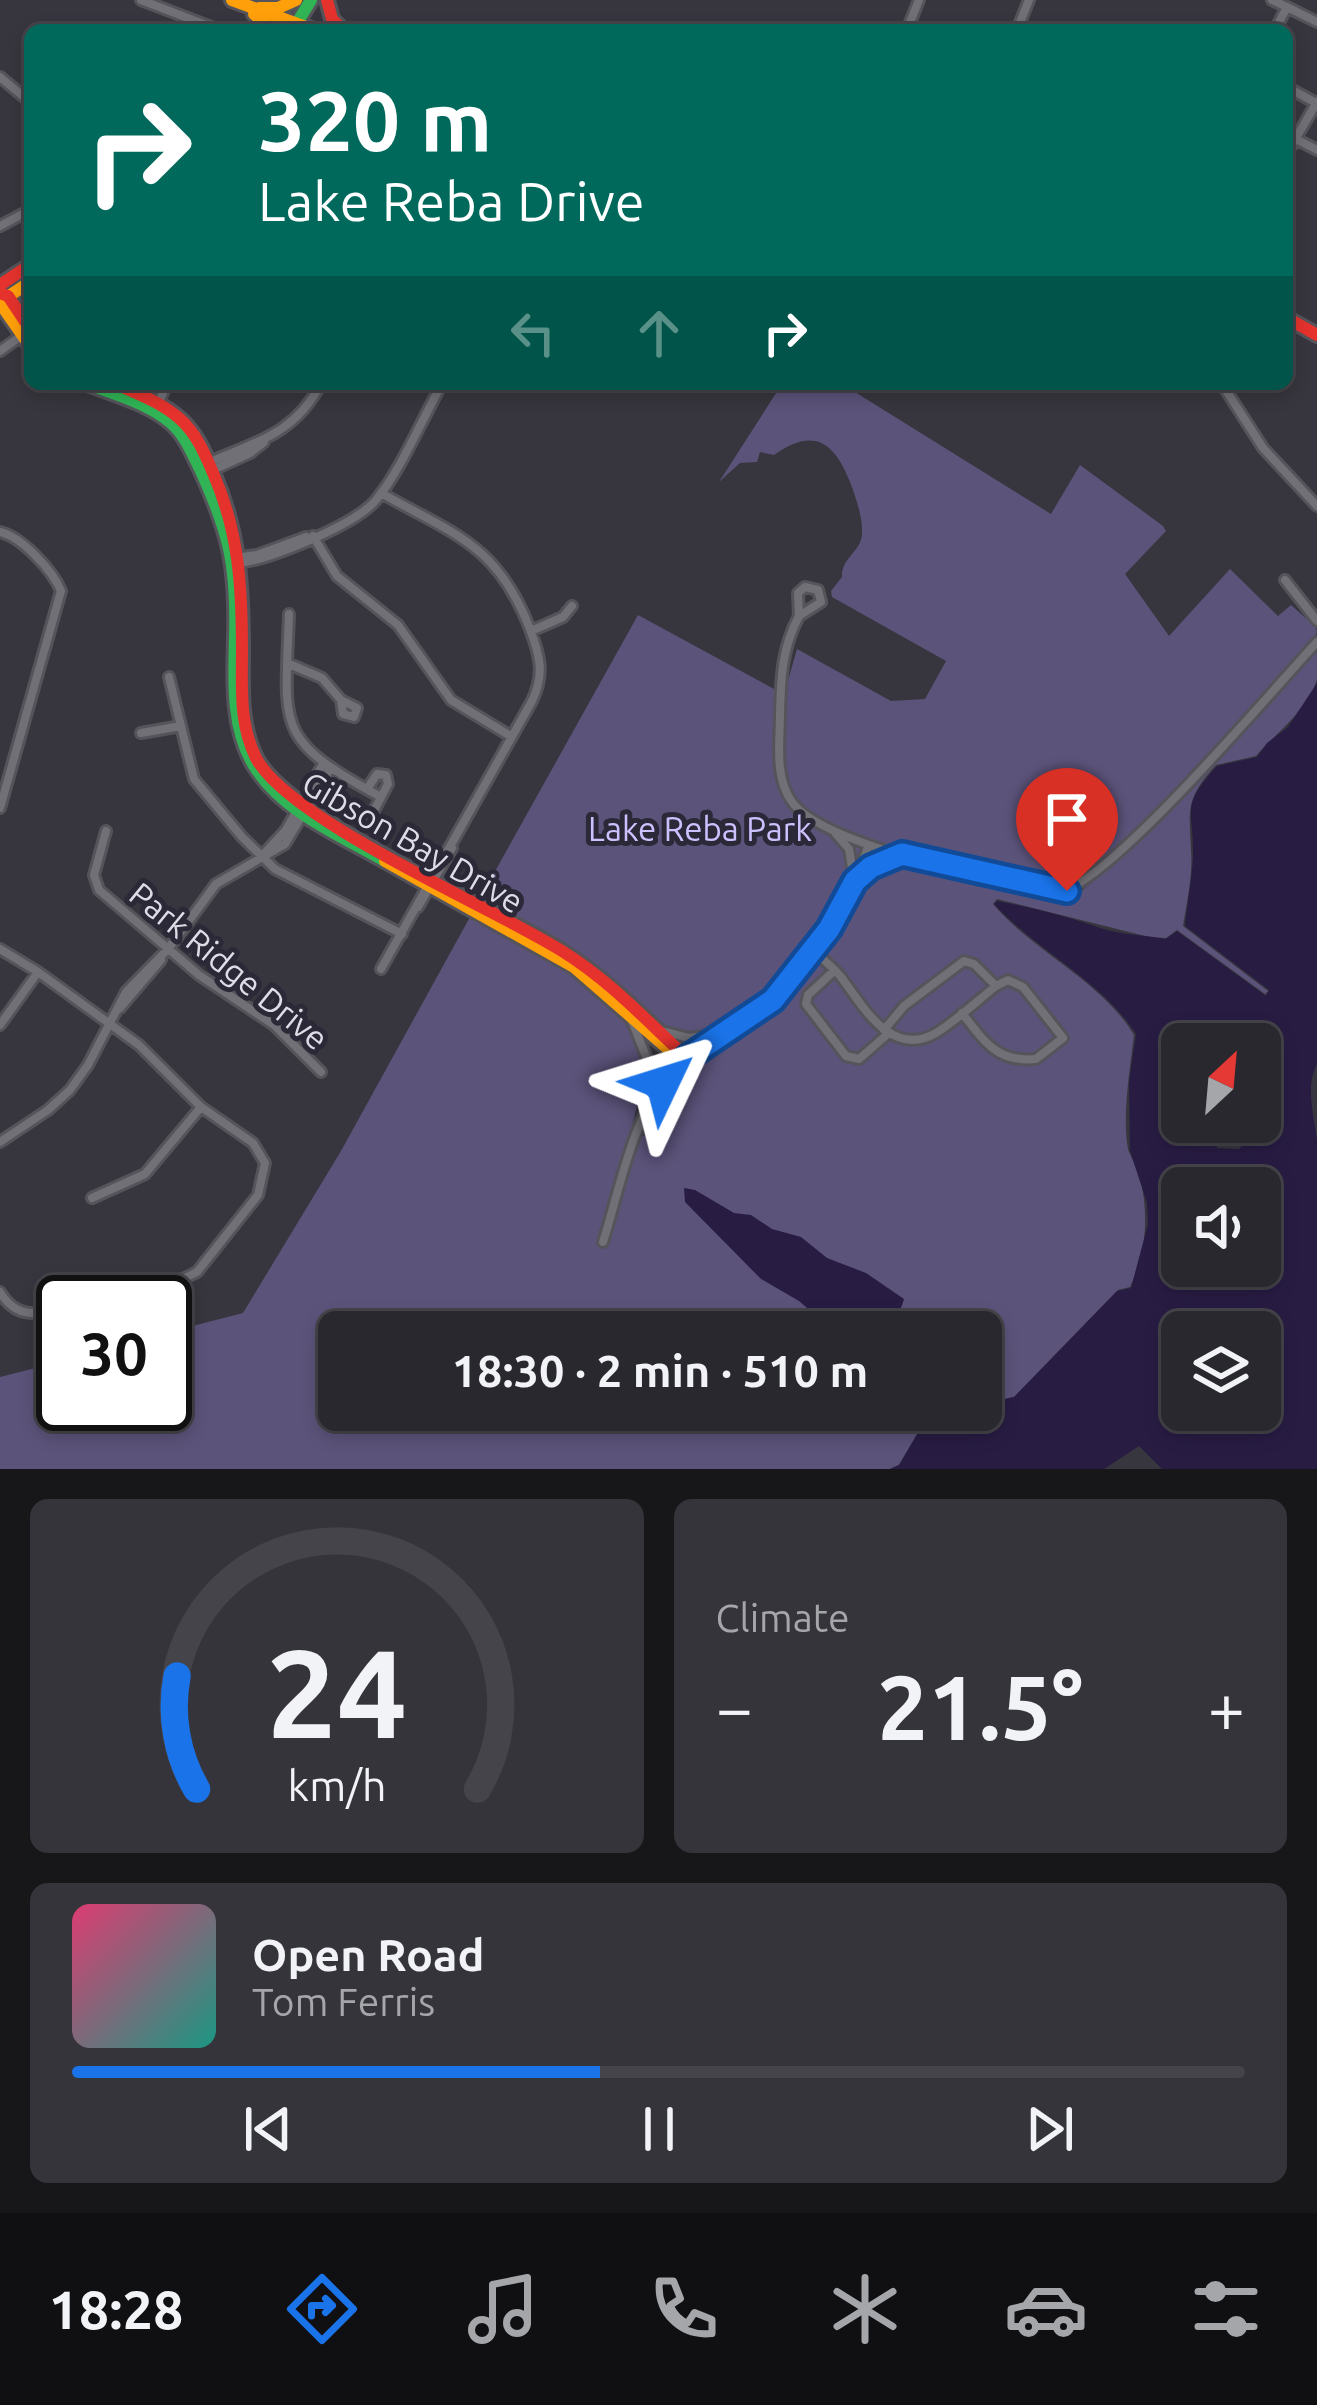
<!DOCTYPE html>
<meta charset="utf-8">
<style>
:root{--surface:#29282e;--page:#35343a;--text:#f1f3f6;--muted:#a5a6aa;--line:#45444a;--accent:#1a73e8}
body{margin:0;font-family:Ubuntu,sans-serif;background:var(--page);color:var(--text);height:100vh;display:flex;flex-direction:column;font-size:45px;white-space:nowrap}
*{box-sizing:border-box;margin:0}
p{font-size:39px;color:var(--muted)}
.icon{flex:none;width:66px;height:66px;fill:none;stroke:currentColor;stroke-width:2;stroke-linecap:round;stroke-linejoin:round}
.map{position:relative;height:1469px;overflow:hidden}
.details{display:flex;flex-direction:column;gap:30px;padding:30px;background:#171619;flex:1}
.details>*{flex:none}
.top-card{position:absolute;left:24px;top:24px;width:1269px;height:366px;border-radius:18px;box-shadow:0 6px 18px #0003,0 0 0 3px var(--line);background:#00695c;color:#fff;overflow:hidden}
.needle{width:78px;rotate:26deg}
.tools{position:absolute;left:1161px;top:1023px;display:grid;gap:24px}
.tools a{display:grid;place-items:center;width:120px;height:120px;border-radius:18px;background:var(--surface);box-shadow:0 6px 18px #0003,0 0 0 3px var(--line);font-size:60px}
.speed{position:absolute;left:36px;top:1275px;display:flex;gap:24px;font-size:60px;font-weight:700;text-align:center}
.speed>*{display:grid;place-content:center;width:156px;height:156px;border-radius:50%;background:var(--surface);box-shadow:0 6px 18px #0003,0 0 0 3px var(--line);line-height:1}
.speed .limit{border:6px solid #111;border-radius:18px;background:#fff;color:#111}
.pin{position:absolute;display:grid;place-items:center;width:102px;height:102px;color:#fff;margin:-123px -51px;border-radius:50% 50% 50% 0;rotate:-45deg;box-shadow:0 0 12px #0007}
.pin .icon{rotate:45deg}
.me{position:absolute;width:132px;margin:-66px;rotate:49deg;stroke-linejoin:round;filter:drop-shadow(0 0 9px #0008)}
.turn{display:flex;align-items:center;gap:42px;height:252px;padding:0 36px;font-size:54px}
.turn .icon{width:156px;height:156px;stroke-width:2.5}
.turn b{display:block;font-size:84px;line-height:102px}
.lanes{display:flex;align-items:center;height:114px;padding:0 36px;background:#0003;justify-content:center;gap:60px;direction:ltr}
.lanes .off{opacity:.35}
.big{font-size:90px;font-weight:700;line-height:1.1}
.details .tile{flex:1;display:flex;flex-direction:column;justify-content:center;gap:18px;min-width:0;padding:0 42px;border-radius:18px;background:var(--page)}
.details .dial{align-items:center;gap:0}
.dial svg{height:312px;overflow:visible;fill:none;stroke:var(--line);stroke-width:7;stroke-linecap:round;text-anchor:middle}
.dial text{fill:var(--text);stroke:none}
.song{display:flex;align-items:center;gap:36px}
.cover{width:144px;height:144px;border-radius:18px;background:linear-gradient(135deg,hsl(340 70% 55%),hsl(170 70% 35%))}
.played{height:12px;border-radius:6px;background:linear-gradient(90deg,var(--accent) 45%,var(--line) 45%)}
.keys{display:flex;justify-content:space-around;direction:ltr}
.heat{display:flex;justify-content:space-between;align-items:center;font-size:66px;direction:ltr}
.details .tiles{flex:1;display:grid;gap:30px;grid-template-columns:1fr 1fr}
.tile:last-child{grid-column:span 2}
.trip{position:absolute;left:318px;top:1311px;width:684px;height:120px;border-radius:18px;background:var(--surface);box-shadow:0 6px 18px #0003,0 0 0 3px var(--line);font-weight:700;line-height:120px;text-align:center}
.tab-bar{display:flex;height:192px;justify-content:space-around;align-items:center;background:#101012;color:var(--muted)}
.tab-bar .icon{width:84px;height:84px}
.tab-bar .current{color:var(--accent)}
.tab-bar b{font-size:54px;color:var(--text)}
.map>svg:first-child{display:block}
.green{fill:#5c537a}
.water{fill:#281c43;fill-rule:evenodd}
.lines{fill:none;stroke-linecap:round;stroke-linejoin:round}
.street-casing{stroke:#55545b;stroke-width:14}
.fast-casing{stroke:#55545b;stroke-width:18}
.slow-casing{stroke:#55545b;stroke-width:18}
.jam-casing{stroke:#55545b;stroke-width:18}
.street{stroke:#717076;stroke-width:8}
.fast{stroke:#30b455;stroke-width:12}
.slow{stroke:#ff9f0a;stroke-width:12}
.jam{stroke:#e5322d;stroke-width:12}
.route-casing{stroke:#114b97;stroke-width:30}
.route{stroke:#1a73e8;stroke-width:21}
.labels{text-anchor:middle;stroke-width:10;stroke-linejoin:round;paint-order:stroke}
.park-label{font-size:33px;fill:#cdc0fe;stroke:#2b2837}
.street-label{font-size:33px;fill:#dedde7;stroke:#2b2837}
</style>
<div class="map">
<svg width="1317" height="1469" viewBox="0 0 1317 1469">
<rect width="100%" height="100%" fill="#37363e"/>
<path class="green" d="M782 384H842L1051 514 1080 465 1163 526 1166 531 1125 574 1169 636 1230 569 1278 616 1291 605 1316 627 1317 633 1184 785 1077 883 1057 887 866 840C839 902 759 1064 669 1030 637 1018 611 981 583 960 551 937 513 920 479 900L638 615 776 690 785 691 797 649 891 701 925 699 946 661 832 597 831 591 842 577C841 558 861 552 862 534 863 519 857 502 852 487 836 444 816 425 774 455L760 452 757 462 740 463 719 482Z
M1317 650C1317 658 1317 671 1317 679 1309 709 1275 734 1256 756L1216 765C1186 798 1189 808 1191 850 1193 875 1187 902 1183 926L1268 991 1265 994 1177 930 1166 938 1149 937 997 899 993 904C1035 953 1101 980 1134 1035 1130 1069 1122 1116 1128 1149 1129 1153 1134 1162 1136 1166 1150 1204 1148 1250 1130 1287L1118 1290 1014 1397 981 1404V1332H339V1410H917L921 1427 899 1465 890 1469H0V1377L63 1361V1404H165V1333L243 1313 341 1151 470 917C531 950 632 986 641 1066 643 1088 636 1110 631 1131L644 1136C662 1087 689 1060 732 1032 748 1022 765 1014 779 1001 821 961 850 903 872 851L1060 897 1077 895 1193 789Z"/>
<path class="water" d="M1317 683V1064C1305 1086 1314 1116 1317 1140V1469H1162L1139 1446 1104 1469H890L899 1465 921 1428 917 1410H981V1404L1014 1397 1117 1291 1131 1288 1148 1224 1147 1203 1130 1151 1129 1082 1136 1034C1101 980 1037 951 994 904L997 901C1033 908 1066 916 1100 928 1121 935 1145 935 1166 939L1177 931 1266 996 1269 990 1185 926C1187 903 1192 880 1193 856 1194 808 1179 808 1217 766L1257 757 1267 743 1288 727ZM1182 1044H1260V1122H1247L1242 1132 1244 1144 1239 1149 1217 1148 1213 1122H1182ZM1182 1188H1260V1266H1182ZM1182 1332H1260V1410H1182Z
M684 1188 695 1190 734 1213 751 1215 772 1229 801 1237 827 1258 866 1273 904 1299C896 1332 863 1332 835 1332L799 1301 761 1279 685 1202Z"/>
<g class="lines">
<defs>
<path id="street" d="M141 0 219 30
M1272 0 1287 7 1275 30
M1287 7 1317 22
M907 30 919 0
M1017 30 1029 0
M0 77 30 102
M1287 87 1316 103
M1296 139 1317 150
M1287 153 1317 102
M0 226 30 210
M0 351 24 334
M1222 384 1263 448 1317 506
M158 404 167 384
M199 467C251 442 291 439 321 384
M202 475 250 453 264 442
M381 493C455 535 497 544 530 629 540 656 545 674 532 701L381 969
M0 532C22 537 53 571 61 591L0 808
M313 536 337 576 398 625 451 700 512 737
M234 558 257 555 306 537
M239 563C271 559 355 525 376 500 401 470 422 419 442 384
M1285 580 1317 621
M805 587 818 590 821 602 799 616 798 593Z
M289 614C285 729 274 739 381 797
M799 616C782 648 781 676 780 713 780 742 774 777 792 802 824 846 1002 882 1059 891 1106 888 1276 686 1317 642
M531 631 563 617 572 606
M287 663 322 678 341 700
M169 677 194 779 242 837 275 869 402 934
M341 700 357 708 354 717 343 714Z
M141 733 181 726
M367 789 377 774 386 775 388 784 369 820
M106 831 94 875 99 890 199 975 274 1025 321 1072
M836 834 849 849 854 880
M262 856 286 830 323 764
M856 880 871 867 899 855
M418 907 452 848
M0 949 38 972 139 1045 201 1107 253 1143 265 1163 258 1195 197 1272 183 1279 122 1289 79 1302
M813 951C823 959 833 967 841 977 863 1006 891 1059 936 1033 957 1020 976 1002 996 986L1008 980 1023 987 1063 1038 1036 1059C997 1063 984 1041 962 1013
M835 970 808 995 806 1004 846 1056 859 1059 889 1033
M120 1008 161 960
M632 1021 647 1059 646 1105
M0 1025 38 972
M884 1030 904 1006 964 961 974 964 996 986
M662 1031 689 1038 718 1034
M0 1142 48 1110 70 1090 88 1065 126 992 168 949 216 884 285 844 330 769
M92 1198 145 1174 201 1107
M603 1242C620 1189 631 1122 667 1078 693 1046 733 1032 765 1007 814 969 848 902 869 845
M0 1292C16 1319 37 1315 63 1307"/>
<path id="fast" d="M294 28 311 0
M88 384C116 395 148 403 171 423 185 435 192 453 200 469 230 534 237 567 235 638 234 680 231 726 253 764 281 811 338 834 385 861"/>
<path id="slow" d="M232 0 314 30
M259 8H278L296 0
M254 14 272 30
M0 302 30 282
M0 303 30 346
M385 861 574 967 683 1062"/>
<path id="jam" d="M327 0 332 19 343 30
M0 285 30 265
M0 293 8 296 30 329
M1287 318 1317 335
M116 384C138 394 161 402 180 419 196 433 205 454 213 473 239 532 242 587 242 651 242 688 239 724 256 758 289 821 494 908 562 951 609 980 647 1021 687 1058"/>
</defs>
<use href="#street" class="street-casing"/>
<use href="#fast" class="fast-casing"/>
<use href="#slow" class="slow-casing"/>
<use href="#jam" class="jam-casing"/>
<use href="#street" class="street"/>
<use href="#fast" class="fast"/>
<use href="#slow" class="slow"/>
<use href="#jam" class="jam"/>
</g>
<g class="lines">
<defs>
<path id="route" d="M663 1083 687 1058 773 1000 829 929 855 881 871 867 902 854 1067 891"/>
</defs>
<use href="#route" class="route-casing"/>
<use href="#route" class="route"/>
</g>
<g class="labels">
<g class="park-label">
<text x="700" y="841">Lake Reba Park</text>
</g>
<g class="street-label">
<text transform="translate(413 842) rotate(30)" y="12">Gibson Bay Drive</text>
<text transform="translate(229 966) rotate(39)" y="12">Park Ridge Drive</text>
</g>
</g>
</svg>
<div class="tools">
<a><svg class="needle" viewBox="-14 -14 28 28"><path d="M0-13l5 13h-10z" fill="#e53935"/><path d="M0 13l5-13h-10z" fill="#a5a6aa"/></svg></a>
<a><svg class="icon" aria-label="sound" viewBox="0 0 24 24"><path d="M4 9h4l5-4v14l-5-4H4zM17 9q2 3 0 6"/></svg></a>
<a><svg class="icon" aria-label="layers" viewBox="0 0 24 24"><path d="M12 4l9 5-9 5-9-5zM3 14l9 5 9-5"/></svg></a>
</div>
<div class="speed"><div class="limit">30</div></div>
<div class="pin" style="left:1067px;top:891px;background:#d93025"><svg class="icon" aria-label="arrive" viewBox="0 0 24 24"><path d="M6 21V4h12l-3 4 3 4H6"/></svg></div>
<svg class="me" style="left:663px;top:1083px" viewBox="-20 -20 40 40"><path d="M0-17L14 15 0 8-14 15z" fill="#1a73e8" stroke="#fff" stroke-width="4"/></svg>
<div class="trip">18:30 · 2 min · 510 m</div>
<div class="top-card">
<div class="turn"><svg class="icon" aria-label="right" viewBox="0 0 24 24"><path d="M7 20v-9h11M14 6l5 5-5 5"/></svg><div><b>320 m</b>Lake Reba Drive</div></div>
<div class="lanes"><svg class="icon off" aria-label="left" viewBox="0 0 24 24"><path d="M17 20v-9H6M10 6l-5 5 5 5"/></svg><svg class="icon off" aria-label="ahead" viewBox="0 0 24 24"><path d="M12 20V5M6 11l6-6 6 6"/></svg><svg class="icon" aria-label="right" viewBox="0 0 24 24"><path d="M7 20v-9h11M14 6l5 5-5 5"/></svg></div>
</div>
</div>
<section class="details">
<div class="tiles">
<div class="tile dial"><svg viewBox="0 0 100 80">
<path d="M14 69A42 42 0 1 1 86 69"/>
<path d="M14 69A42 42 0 0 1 9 40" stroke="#1a73e8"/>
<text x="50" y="56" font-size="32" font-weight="700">24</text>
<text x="50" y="72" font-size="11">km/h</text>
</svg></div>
<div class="tile"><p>Climate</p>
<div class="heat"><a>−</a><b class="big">21.5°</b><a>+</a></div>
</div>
<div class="tile">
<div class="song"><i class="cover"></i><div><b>Open Road</b><p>Tom Ferris</p></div></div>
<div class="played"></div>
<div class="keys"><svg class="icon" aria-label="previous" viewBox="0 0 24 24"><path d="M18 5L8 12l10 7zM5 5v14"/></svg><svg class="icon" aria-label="pause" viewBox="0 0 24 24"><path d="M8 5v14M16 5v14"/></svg><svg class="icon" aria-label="next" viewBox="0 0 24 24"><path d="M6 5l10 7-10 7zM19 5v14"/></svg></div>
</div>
</div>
</section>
<nav class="tab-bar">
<b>18:28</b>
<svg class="icon current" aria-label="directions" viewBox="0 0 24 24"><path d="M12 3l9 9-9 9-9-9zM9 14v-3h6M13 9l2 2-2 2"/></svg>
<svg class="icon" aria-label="music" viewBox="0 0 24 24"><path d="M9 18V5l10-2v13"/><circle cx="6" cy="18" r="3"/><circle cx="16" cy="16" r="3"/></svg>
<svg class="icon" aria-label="phone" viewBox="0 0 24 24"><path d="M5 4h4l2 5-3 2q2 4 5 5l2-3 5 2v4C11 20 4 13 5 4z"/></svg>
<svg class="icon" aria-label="climate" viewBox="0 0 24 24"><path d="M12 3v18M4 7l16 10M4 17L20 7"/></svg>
<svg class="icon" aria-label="car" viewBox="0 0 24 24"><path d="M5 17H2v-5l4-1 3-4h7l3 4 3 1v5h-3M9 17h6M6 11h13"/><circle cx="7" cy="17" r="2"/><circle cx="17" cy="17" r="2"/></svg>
<svg class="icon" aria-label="filters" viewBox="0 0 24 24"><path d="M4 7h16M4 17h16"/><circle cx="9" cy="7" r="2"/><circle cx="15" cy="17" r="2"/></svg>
</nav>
